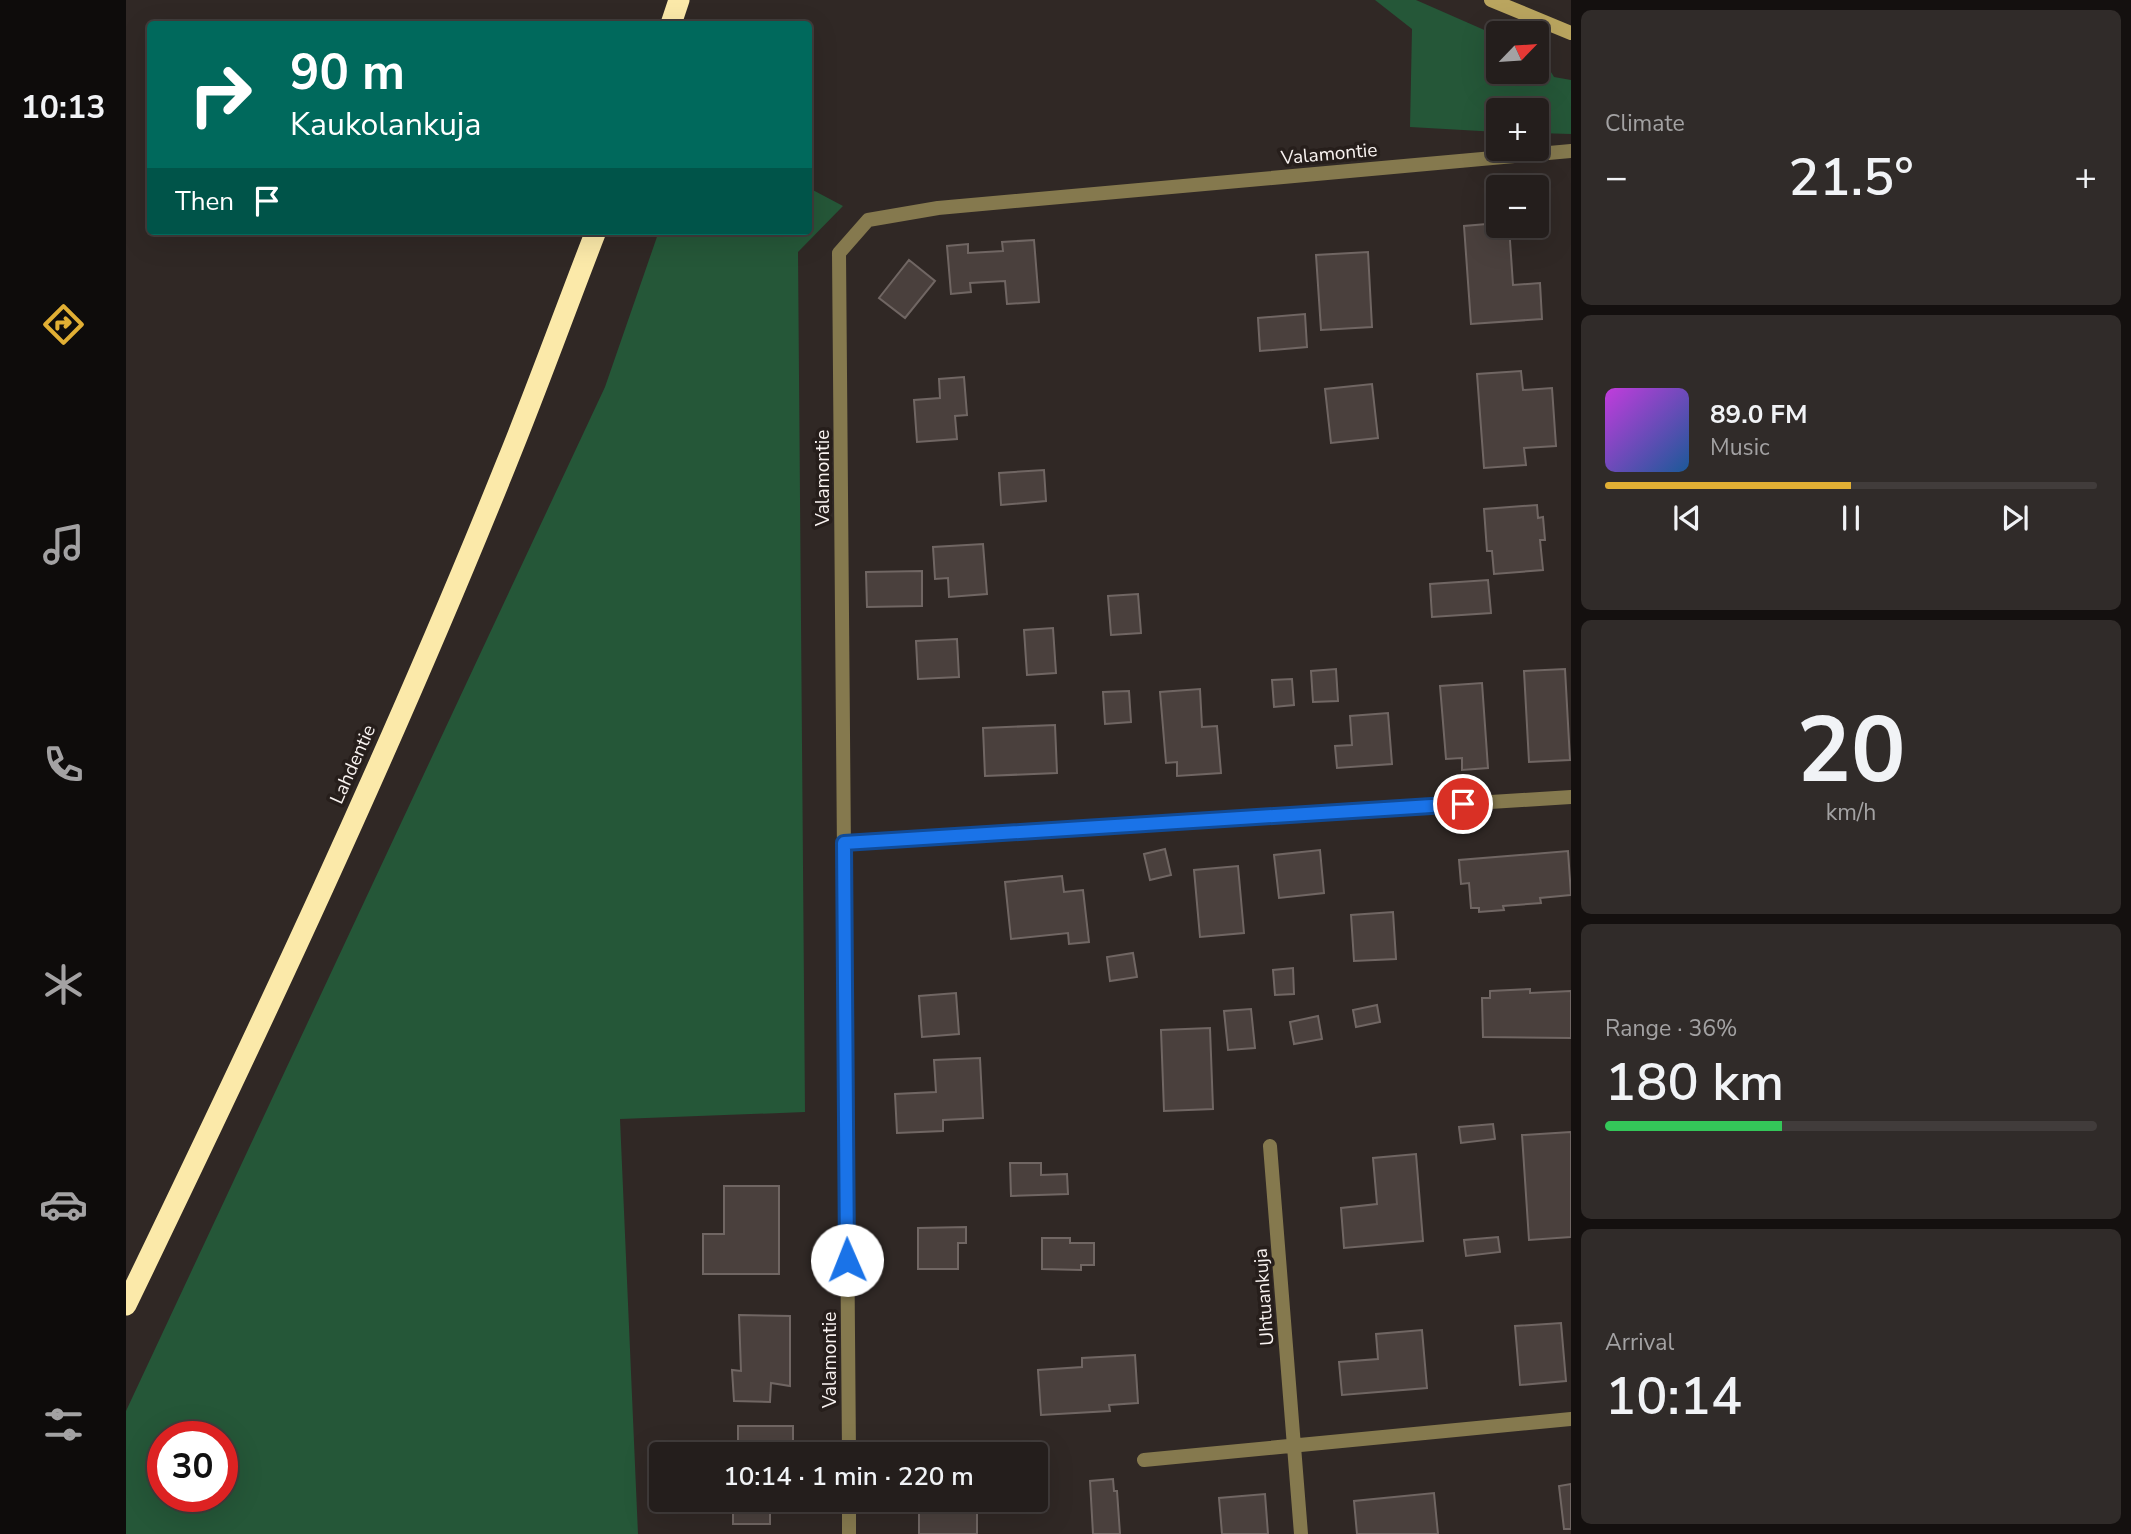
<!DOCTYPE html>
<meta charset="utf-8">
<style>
:root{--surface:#241e1c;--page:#302b29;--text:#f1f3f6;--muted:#a3a2a3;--line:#413c3b;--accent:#e1af34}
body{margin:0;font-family:"Nunito Sans",sans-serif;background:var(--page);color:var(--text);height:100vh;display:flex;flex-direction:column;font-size:26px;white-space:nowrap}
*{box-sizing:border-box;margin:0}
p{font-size:23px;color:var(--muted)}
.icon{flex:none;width:38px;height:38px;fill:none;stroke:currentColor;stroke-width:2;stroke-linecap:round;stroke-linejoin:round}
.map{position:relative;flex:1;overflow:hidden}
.details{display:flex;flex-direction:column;gap:10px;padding:10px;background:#14100f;width:560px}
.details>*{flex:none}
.guide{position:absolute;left:21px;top:21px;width:665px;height:214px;border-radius:7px;box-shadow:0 7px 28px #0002,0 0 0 2px var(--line);background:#00695c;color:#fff;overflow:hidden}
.needle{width:46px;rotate:65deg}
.fabs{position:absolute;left:1360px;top:21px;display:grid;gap:14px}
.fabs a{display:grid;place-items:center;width:63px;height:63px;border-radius:7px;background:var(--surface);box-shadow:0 7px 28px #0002,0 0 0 2px var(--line);font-size:35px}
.speed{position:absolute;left:21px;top:1421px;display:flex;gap:14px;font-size:35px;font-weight:700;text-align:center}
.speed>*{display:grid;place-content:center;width:91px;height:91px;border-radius:50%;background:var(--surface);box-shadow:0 7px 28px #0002,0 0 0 2px var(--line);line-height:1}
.speed .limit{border:10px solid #d22;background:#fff;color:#111}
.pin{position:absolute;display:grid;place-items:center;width:60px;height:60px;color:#fff;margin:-30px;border:4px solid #fff;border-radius:50%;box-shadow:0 2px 7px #0007}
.me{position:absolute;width:77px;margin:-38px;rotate:359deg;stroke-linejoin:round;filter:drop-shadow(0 0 5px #0008)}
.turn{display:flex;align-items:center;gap:24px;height:147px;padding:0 28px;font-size:32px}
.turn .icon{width:91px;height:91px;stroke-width:2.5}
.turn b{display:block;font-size:49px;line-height:60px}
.then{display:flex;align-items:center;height:66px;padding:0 28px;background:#0003;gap:14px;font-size:26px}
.big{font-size:52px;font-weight:600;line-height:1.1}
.details .widget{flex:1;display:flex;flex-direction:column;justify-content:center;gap:10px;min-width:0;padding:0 24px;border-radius:10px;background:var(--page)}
.details .dial{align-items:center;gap:0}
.dial b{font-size:91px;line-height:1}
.song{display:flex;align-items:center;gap:21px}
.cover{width:84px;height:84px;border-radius:10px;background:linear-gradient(135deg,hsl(290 70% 55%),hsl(210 70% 35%))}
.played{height:7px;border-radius:4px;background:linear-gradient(90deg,var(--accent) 50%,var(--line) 50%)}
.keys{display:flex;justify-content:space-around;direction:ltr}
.heat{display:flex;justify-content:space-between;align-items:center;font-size:38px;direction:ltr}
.charge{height:10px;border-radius:5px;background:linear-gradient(90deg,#34c759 36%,var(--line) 0)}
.trip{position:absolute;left:523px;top:1442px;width:399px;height:70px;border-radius:7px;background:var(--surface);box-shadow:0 7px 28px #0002,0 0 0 2px var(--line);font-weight:600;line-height:70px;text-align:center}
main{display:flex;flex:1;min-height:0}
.tabs{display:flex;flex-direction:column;width:126px;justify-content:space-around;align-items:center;background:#0e0c0b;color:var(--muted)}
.tabs .icon{width:49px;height:49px}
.tabs .selected{color:var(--accent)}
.tabs b{font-size:32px;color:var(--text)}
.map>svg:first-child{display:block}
.green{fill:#255738;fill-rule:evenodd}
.building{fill:#4a403d;stroke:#706663;stroke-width:2}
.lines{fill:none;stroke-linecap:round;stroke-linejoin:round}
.street{stroke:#85794e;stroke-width:14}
.secondary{stroke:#baa55f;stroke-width:14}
.highway{stroke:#fbe9a9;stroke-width:21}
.route-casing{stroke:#114b97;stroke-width:18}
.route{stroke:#1a73e8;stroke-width:12}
.labels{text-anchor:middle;stroke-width:7;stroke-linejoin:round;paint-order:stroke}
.street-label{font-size:19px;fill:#f8f2f0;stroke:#261e1b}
</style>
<main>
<nav class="tabs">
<b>10:13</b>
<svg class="icon selected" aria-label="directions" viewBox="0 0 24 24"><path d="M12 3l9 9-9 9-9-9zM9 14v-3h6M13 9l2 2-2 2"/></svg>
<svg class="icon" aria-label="music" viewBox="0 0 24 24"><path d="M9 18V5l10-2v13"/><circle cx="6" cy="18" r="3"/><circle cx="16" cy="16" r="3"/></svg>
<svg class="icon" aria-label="phone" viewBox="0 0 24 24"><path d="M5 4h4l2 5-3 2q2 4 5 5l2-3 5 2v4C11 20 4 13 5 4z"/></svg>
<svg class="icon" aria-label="climate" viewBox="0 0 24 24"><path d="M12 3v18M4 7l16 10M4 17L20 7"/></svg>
<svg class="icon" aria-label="car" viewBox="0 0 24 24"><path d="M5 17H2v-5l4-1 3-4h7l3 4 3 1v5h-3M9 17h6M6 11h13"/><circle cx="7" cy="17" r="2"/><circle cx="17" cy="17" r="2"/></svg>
<svg class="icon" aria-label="filters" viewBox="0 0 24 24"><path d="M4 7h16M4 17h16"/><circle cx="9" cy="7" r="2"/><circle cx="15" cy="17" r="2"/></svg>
</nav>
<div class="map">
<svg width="1445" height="1534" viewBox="0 0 1445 1534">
<rect width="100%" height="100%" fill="#302825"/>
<path class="green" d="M1249 0H1290L1372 36V72H1410L1411 53 1414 54 1428 77 1445 80V134L1411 133 1410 110H1372V132L1284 127 1286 29Z
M683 188 717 206 672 252 679 1112 494 1119 512 1534H0V1411L479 387 533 231H682ZM37 1437H96V1496H37Z"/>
<path class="building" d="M1372 223V226H1383L1387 285 1414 283 1416 319 1345 324 1338 226Z
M908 240 913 302 881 304 879 281 844 283 845 292 825 294 821 246 842 244V253L877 251 876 242Z
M1242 252 1246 327 1195 330 1190 255Z
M783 260 809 281 779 318 753 298Z
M1179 314 1181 347 1134 351 1132 318Z
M1395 371 1397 390 1426 388 1430 446 1398 448 1400 465 1358 468 1351 374Z
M838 377 841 415 829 416 831 439 791 442 788 400 814 398 813 379Z
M1246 384 1252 438 1205 443 1199 389Z
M918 470 920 501 875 505 873 473Z
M1411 505 1412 518 1417 517 1419 540H1414L1417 570 1368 574 1366 551H1361L1358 509Z
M857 544 861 594 823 597 822 578 809 579 807 547Z
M796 571V606L741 607 740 572Z
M1362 580 1365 613 1306 617 1304 584Z
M1012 594 1015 633 985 635 982 596Z
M927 628 930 673 901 675 898 630Z
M831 639 833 677 792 679 790 641Z
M1210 669 1212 701 1187 702 1185 671Z
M1439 669 1444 760 1403 762 1398 671Z
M1166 679 1168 705 1148 707 1146 680Z
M1356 683 1362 768 1336 770V758L1320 759 1314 686Z
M1074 689 1076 727 1091 726 1095 773 1051 776V762L1040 763 1034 692Z
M1003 691 1005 722 979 724 977 692Z
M1262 713 1266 764 1211 768 1209 746 1226 745 1224 716Z
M929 725 931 773 859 776 857 728Z
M1039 849 1045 875 1024 880 1018 854Z
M1194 850 1198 893 1153 898 1148 855Z
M1442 851 1445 895 1414 898 1415 903 1377 906 1378 910 1353 912V908H1345L1343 883 1335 884 1333 860Z
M1112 866 1118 933 1074 937 1068 870Z
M936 876 938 892 957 890 963 942 943 944 942 933 885 939 879 882Z
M1267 912 1270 959 1228 961 1225 915Z
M1007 953 1011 977 984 981 981 957Z
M1167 968 1168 994 1149 995 1147 970Z
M1404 989V993L1445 991V1038L1357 1037 1356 998H1364V991Z
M830 993 833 1034 796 1037 793 996Z
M1251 1005 1254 1022 1230 1027 1227 1010Z
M1125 1009 1129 1048 1102 1050 1098 1011Z
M1192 1016 1196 1039 1168 1044 1164 1022Z
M1084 1028 1087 1109 1038 1111 1035 1030Z
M854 1058 857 1118 817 1120V1131L771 1133 769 1094 810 1092 808 1060Z
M1367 1124 1369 1139 1335 1143 1333 1127Z
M1445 1132V1237L1403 1240 1396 1135Z
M1290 1154 1297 1241 1218 1248 1215 1208 1251 1204 1247 1158Z
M884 1163H915V1175L941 1174 942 1194 885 1196Z
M598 1186H653V1274H577V1234H598Z
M840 1227V1243H832V1269H792V1228Z
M1372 1237 1374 1252 1340 1256 1338 1240Z
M916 1238H944V1243H968V1265H955V1270L916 1269Z
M613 1315 664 1316V1386L645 1383 644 1402 608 1401 606 1370 615 1371Z
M1435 1323 1440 1381 1394 1385 1389 1326Z
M1296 1330 1301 1388 1216 1395 1213 1362 1252 1359 1250 1334Z
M1009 1355 1012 1403 983 1405 984 1411 915 1415 912 1370 956 1367V1358Z
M612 1426H667V1454H612Z
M987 1479 988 1491H991L994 1534H967L964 1481Z
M1445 1484V1529H1438L1433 1486Z
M1308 1493 1312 1534H1231L1228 1501Z
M1139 1494 1142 1534H1096L1093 1498Z
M607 1500H644V1524H607Z
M851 1512V1534H793V1513Z"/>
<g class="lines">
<path class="street" d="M717 843 1445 797
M1144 1146 1175 1534
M723 1454 713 253 742 220 812 208 1445 151
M1018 1460 1445 1419
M723 1500V1534"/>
<path class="secondary" d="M1365 0 1445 33"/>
<path class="highway" d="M545 24 553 0
M0 1305C134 1028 266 748 381 462 412 386 440 308 470 231"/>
</g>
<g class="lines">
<defs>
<path id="route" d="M721 1260 718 843 1337 804"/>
</defs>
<use href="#route" class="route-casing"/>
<use href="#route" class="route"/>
</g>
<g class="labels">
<g class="street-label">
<text transform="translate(1203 153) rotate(-5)" y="7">Valamontie</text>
<text transform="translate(696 478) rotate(-90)" y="7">Valamontie</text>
<text transform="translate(226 764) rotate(-66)" y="7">Lahdentie</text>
<text transform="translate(1137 1297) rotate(-94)" y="7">Uhtuankuja</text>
<text transform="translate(703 1360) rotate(-90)" y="7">Valamontie</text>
</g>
</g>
</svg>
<div class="fabs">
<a><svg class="needle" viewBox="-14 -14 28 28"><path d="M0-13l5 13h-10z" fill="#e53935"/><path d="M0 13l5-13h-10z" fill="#a3a2a3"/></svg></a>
<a>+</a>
<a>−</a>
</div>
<div class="speed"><div class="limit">30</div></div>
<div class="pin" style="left:1337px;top:804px;background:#d93025"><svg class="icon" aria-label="arrive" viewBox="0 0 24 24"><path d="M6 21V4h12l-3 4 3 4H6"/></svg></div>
<svg class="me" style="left:721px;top:1260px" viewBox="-20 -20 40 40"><circle r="19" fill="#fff"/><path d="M0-13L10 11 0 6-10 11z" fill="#1a73e8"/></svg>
<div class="trip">10:14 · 1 min · 220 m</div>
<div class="guide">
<div class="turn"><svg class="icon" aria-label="right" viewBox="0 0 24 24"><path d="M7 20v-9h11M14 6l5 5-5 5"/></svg><div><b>90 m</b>Kaukolankuja</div></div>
<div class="then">Then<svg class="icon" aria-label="arrive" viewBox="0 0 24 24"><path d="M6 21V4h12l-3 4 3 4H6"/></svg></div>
</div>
</div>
<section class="details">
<div class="widget"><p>Climate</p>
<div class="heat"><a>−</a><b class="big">21.5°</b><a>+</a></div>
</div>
<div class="widget">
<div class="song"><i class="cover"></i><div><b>89.0 FM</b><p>Music</p></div></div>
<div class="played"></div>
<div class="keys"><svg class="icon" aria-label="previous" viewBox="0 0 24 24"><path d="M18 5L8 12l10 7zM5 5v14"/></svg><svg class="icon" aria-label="pause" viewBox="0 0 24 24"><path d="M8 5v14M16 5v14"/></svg><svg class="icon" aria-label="next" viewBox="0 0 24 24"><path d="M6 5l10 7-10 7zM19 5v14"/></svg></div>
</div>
<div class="widget dial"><b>20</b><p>km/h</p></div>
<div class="widget"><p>Range · 36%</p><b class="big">180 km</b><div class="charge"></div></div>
<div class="widget"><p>Arrival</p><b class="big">10:14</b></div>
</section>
</main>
